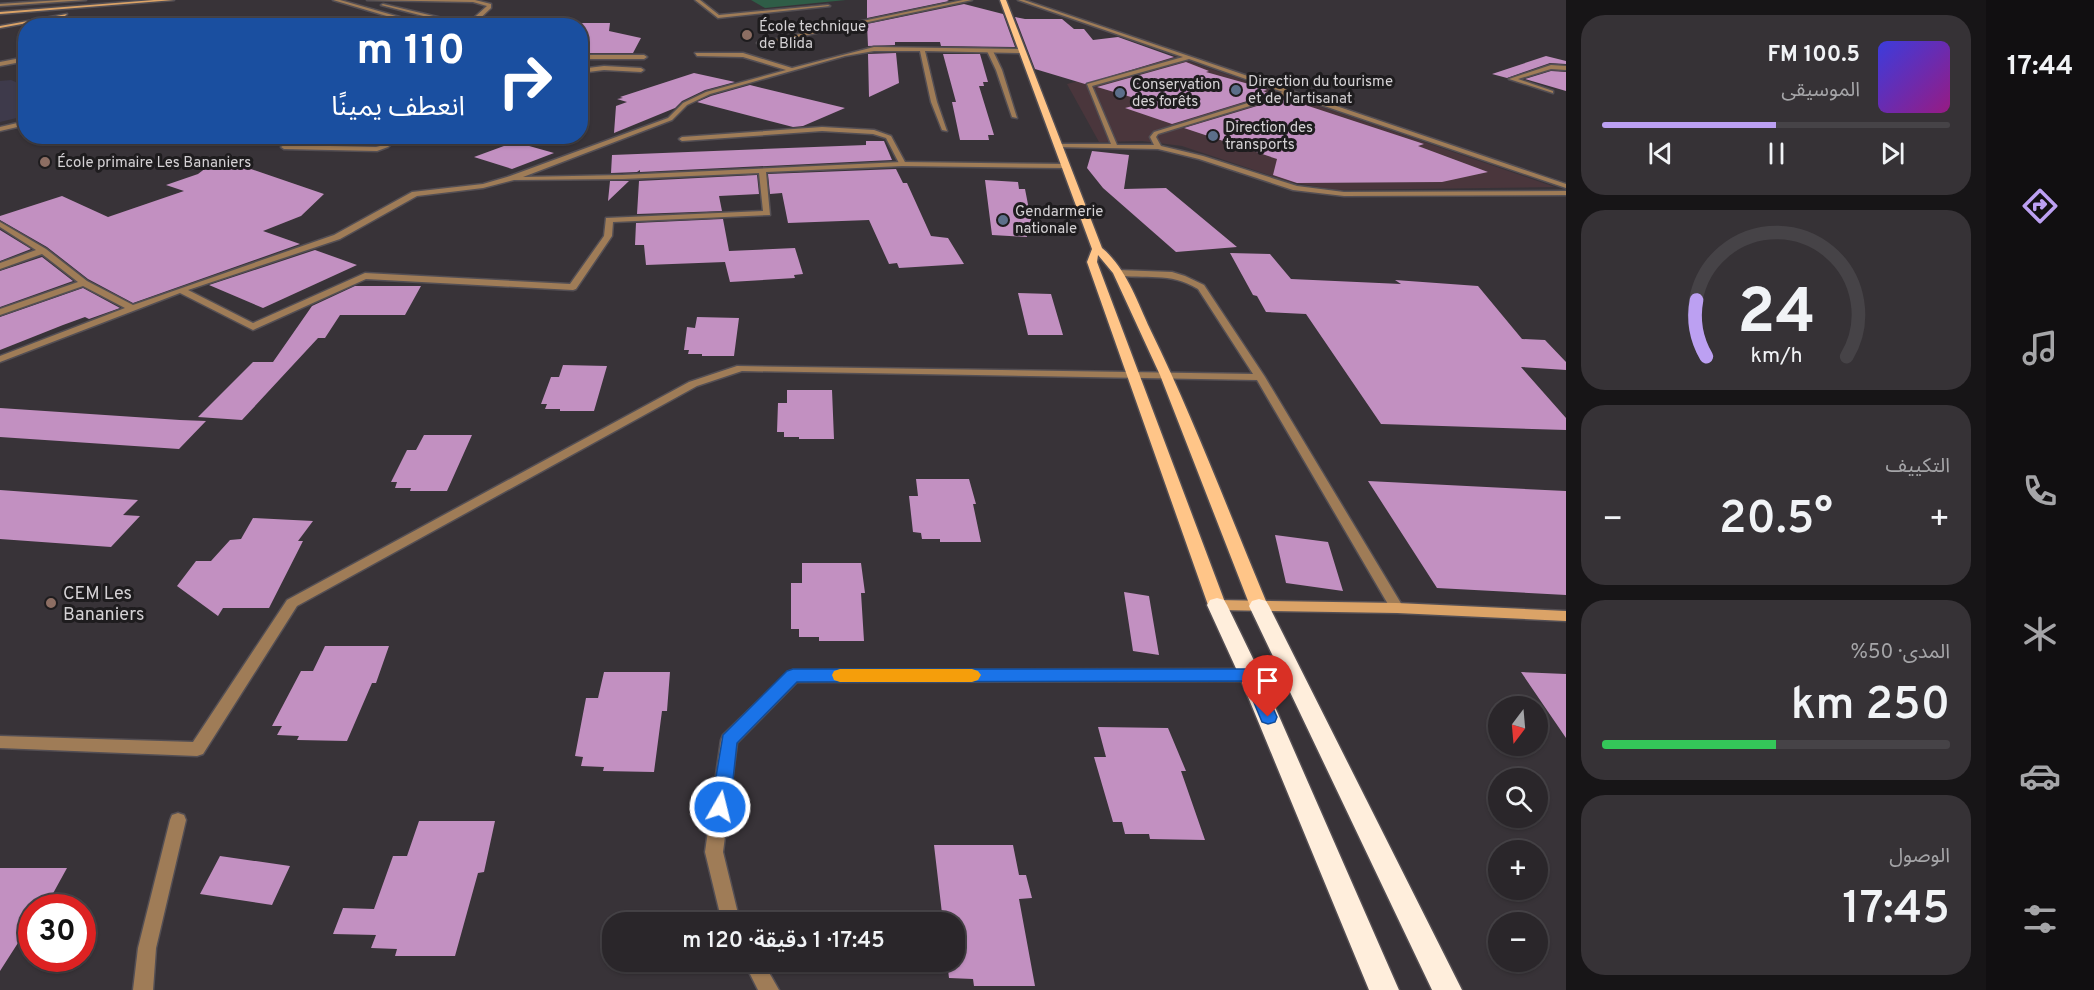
<!DOCTYPE html>
<html lang="ar">
<meta charset="utf-8">
<style>
:root{--surface:#2a262a;--page:#363236;--text:#f1f3f6;--muted:#a5a5a8;--line:#464347;--accent:#bca0f2}
body{margin:0;font-family:Overpass,"Noto Sans Arabic",sans-serif;background:var(--page);color:var(--text);direction:rtl;height:100vh;display:flex;flex-direction:column;font-size:22px;white-space:nowrap}
*{box-sizing:border-box;margin:0}
p{font-size:20px;color:var(--muted)}
.icon{flex:none;width:33px;height:33px;fill:none;stroke:currentColor;stroke-width:2;stroke-linecap:round;stroke-linejoin:round}
.map{position:relative;flex:1;overflow:hidden;direction:ltr}
.panel{display:flex;flex-direction:column;gap:15px;padding:15px;background:#171517;width:420px}
.panel>*{flex:none}
.top-card{position:absolute;left:18px;top:18px;width:570px;height:126px;border-radius:24px;box-shadow:0 2px 4px #0004,0 0 0 2px var(--line);direction:rtl;background:#1a4fa0;color:#fff;overflow:hidden}
.needle{width:39px;rotate:196deg}
.buttons{position:absolute;left:1488px;top:696px;display:grid;gap:12px}
.buttons a{display:grid;place-items:center;width:60px;height:60px;border-radius:50%;background:var(--surface);box-shadow:0 2px 4px #0004,0 0 0 2px var(--line);font-size:30px}
.speed{position:absolute;left:18px;top:894px;display:flex;gap:12px;font-size:30px;font-weight:700;text-align:center}
.speed>*{display:grid;place-content:center;width:78px;height:78px;border-radius:50%;background:var(--surface);box-shadow:0 2px 4px #0004,0 0 0 2px var(--line);line-height:1}
.speed .limit{border:9px solid #d22;background:#fff;color:#111}
.pin{position:absolute;display:grid;place-items:center;width:51px;height:51px;color:#fff;margin:-62px -26px;border-radius:50% 50% 50% 0;rotate:-45deg;box-shadow:0 0 6px #0007}
.pin .icon{rotate:45deg}
.me{position:absolute;width:66px;margin:-33px;rotate:8deg;stroke-linejoin:round;filter:drop-shadow(0 0 4px #0008)}
.turn{display:flex;align-items:center;gap:21px;height:126px;padding:0 24px;font-size:27px}
.turn .icon{width:78px;height:78px;stroke-width:2.5}
.turn b{display:block;font-size:42px;line-height:51px}
.big{font-size:45px;font-weight:600;line-height:1.1}
.panel .widget{flex:1;display:flex;flex-direction:column;justify-content:center;gap:9px;min-width:0;padding:0 21px;border-radius:24px;background:var(--page)}
.panel .dial{align-items:center;gap:0}
.dial svg{height:156px;overflow:visible;fill:none;stroke:var(--line);stroke-width:7;stroke-linecap:round;text-anchor:middle}
.dial text{fill:var(--text);stroke:none}
.song{display:flex;align-items:center;gap:18px}
.cover{width:72px;height:72px;border-radius:9px;background:linear-gradient(135deg,hsl(240 70% 55%),hsl(310 70% 35%))}
.played{height:6px;border-radius:3px;background:linear-gradient(90deg,var(--accent) 50%,var(--line) 50%)}
.keys{display:flex;justify-content:space-around;direction:ltr}
.heat{display:flex;justify-content:space-between;align-items:center;font-size:33px;direction:ltr}
.charge{height:9px;border-radius:4px;background:linear-gradient(90deg,#34c759 50%,var(--line) 0)}
.trip{position:absolute;left:602px;top:912px;width:363px;height:60px;border-radius:24px;background:var(--surface);box-shadow:0 2px 4px #0004,0 0 0 2px var(--line);font-weight:600;line-height:60px;text-align:center;direction:rtl}
main{display:flex;flex:1;min-height:0}
.dock{display:flex;flex-direction:column;width:108px;justify-content:space-around;align-items:center;background:#110f11;color:var(--muted)}
.dock .icon{width:42px;height:42px}
.dock .current{color:var(--accent)}
.dock b{font-size:27px;color:var(--text)}
.map>svg:first-child{display:block}
.commercial{fill:#4a363c}
.medical{fill:#3e3a4b}
.green{fill:#2f5d47}
.building{fill:#c290c1}
.lines{fill:none;stroke-linecap:round;stroke-linejoin:round}
.lane-casing{stroke:#544f54;stroke-width:3}
.street-casing{stroke:#544f54;stroke-width:3}
.secondary-casing{stroke:#544f54;stroke-width:3}
.primary-casing{stroke:#544f54;stroke-width:3}
.highway-casing{stroke:#544f54;stroke-width:3}
.lane{fill:#9f7c57;fill-rule:evenodd}
.street{fill:#9f7c57;fill-rule:evenodd}
.secondary{fill:#dba367;fill-rule:evenodd}
.primary{fill:#ffc588;fill-rule:evenodd}
.highway{fill:#ffeedc;fill-rule:evenodd}
.route{fill:#1a73e8;stroke:#114b97;stroke-width:1.5}
.slow{fill:#f59e0b}
.education-dot{fill:#8d6e63;stroke:#1e1c1e;stroke-width:2}
.service-dot{fill:#5c6f8a;stroke:#1e1c1e;stroke-width:2}
.labels{text-anchor:middle;stroke-width:6;stroke-linejoin:round;paint-order:stroke}
.far-poi-label{font-size:15px;fill:#d4d1d4;stroke:#1e1c1e;text-anchor:start}
.poi-label{font-size:18px;fill:#d4d1d4;stroke:#1e1c1e;text-anchor:start}
</style>
<main>
<nav class="dock">
<b>17:44</b>
<svg class="icon current" aria-label="directions" viewBox="0 0 24 24"><path d="M12 3l9 9-9 9-9-9zM9 14v-3h6M13 9l2 2-2 2"/></svg>
<svg class="icon" aria-label="music" viewBox="0 0 24 24"><path d="M9 18V5l10-2v13"/><circle cx="6" cy="18" r="3"/><circle cx="16" cy="16" r="3"/></svg>
<svg class="icon" aria-label="phone" viewBox="0 0 24 24"><path d="M5 4h4l2 5-3 2q2 4 5 5l2-3 5 2v4C11 20 4 13 5 4z"/></svg>
<svg class="icon" aria-label="climate" viewBox="0 0 24 24"><path d="M12 3v18M4 7l16 10M4 17L20 7"/></svg>
<svg class="icon" aria-label="car" viewBox="0 0 24 24"><path d="M5 17H2v-5l4-1 3-4h7l3 4 3 1v5h-3M9 17h6M6 11h13"/><circle cx="7" cy="17" r="2"/><circle cx="17" cy="17" r="2"/></svg>
<svg class="icon" aria-label="filters" viewBox="0 0 24 24"><path d="M4 7h16M4 17h16"/><circle cx="9" cy="7" r="2"/><circle cx="15" cy="17" r="2"/></svg>
</nav>
<section class="panel">
<div class="widget">
<div class="song"><i class="cover"></i><div><b>100.5 FM</b><p>الموسيقى</p></div></div>
<div class="played"></div>
<div class="keys"><svg class="icon" aria-label="previous" viewBox="0 0 24 24"><path d="M18 5L8 12l10 7zM5 5v14"/></svg><svg class="icon" aria-label="pause" viewBox="0 0 24 24"><path d="M8 5v14M16 5v14"/></svg><svg class="icon" aria-label="next" viewBox="0 0 24 24"><path d="M6 5l10 7-10 7zM19 5v14"/></svg></div>
</div>
<div class="widget dial"><svg viewBox="0 0 100 80">
<path d="M14 69A42 42 0 1 1 86 69"/>
<path d="M14 69A42 42 0 0 1 9 40" stroke="#bca0f2"/>
<text x="50" y="56" font-size="32" font-weight="700">24</text>
<text x="50" y="72" font-size="11">km/h</text>
</svg></div>
<div class="widget"><p>التكييف</p>
<div class="heat"><a>−</a><b class="big">20.5°</b><a>+</a></div>
</div>
<div class="widget"><p>المدى · 50%</p><b class="big">250 km</b><div class="charge"></div></div>
<div class="widget"><p>الوصول</p><b class="big">17:45</b></div>
</section>
<div class="map">
<svg width="1566" height="990" viewBox="0 0 1566 990">
<rect width="100%" height="100%" fill="#383338"/>
<path class="commercial" d="M1173 56 1555 187 1335 190 1290 182 1182 146 1142 141 1099 142 1067 84Z"/>
<path class="medical" d="M11 80 25 86V116L0 122V81Z"/>
<path class="green" d="M751 0H846L765 8Z"/>
<path class="building" d="M867 0H947L949 1 867 18Z
M964 4 1003 14 1015 47 941 46 940 42H895V45L868 46 867 24Z
M1015 17 1025 19H1062L1074 29H1084L1093 40 1118 37 1174 57 1085 84 1035 69Z
M580 23H610L609 31 641 38 633 53H580Z
M896 53 899 83 869 97 868 54Z
M943 54H980L988 82H983L984 86H979L994 135H988L989 140H960L952 102H956Z
M1546 56 1566 61V64L1550 63 1507 78 1492 74Z
M1186 62 1209 71 1206 72 1263 88 1267 90 1263 91 1270 94 1172 124 1125 108 1148 102 1097 87Z
M1551 71 1566 72V91L1525 79Z
M694 73 735 82 705 90 682 101 675 108 614 133 616 106 627 102 617 99 623 98 620 97Z
M750 85 845 108 803 126 793 127 697 102 711 96Z
M1284 98 1424 144 1418 146 1488 172 1442 182 1297 183 1273 175 1277 159 1184 128Z
M866 141H884L892 160 640 172V170L637 172 611 173 612 155 866 145Z
M515 142 554 153 512 169 474 157Z
M1092 151 1129 155 1124 189 1166 188 1237 247 1176 252 1103 188 1087 168Z
M219 158 324 194 301 216 263 231 300 244 133 303 88 279 47 247 0 220V216L62 196 108 217 184 191 166 185 198 174Z
M896 169 903 183H907L931 236 948 238 964 264 899 268 897 263 889 264 869 220 788 223 782 193 770 194 768 174Z
M757 175 759 194 719 196 722 211 637 214 639 181Z
M985 180 1018 182 1019 189H1025L1033 230H1026L1027 237 992 235Z
M610 181H629L608 201Z
M723 219 729 251 795 248 803 274 794 275 795 278 730 282 725 262 646 265 644 245H635L636 223Z
M0 230 31 249 0 261Z
M315 250 357 265 263 308 209 285Z
M1230 253 1270 254 1291 279 1401 284 1395 280 1478 286 1522 339 1545 340 1566 362V370L1521 367 1566 418V430L1381 424 1306 314 1266 312 1257 296 1253 295Z
M42 257 73 281 0 307V271Z
M355 286H421L405 315H340L325 338H318L242 420 198 417 253 362H273L312 306Z
M83 288 120 308 89 319 85 317 63 325 0 350V317Z
M1018 293 1051 294 1063 335H1028Z
M697 317 739 318 734 356H702V354H688L689 350H684L687 327 695 328Z
M563 365 607 366 594 411H560V409H545L547 404H541L551 377H559Z
M787 390H832L834 439H799V437H784V432H777L778 403H787Z
M0 408 180 420 206 421 179 449 0 437Z
M424 435H472L447 491H410L411 488H395L397 482H391L407 450H416Z
M916 479H969L976 504H973L981 542H940V539H922L921 533 913 532 909 496H918Z
M1368 481 1566 491V595L1437 588Z
M0 490 138 500 123 515 140 516 111 547 0 539Z
M253 518 313 521 298 541H303L269 608H223L218 616 177 586 196 561H211L230 540 241 539Z
M1275 535 1328 542 1343 591 1286 583Z
M802 563H861L865 593H861L864 641H819V637H799V629H791V583H802Z
M1124 592 1149 596 1159 655 1133 651Z
M325 646H389L376 683H372L347 741 297 740 299 736 277 735 282 726H272L301 671H313Z
M604 672H670L667 711H662L654 772 603 771 604 767 581 766 583 757 575 756 586 698H598Z
M1521 672 1566 674V738Z
M1098 727 1168 728 1186 771H1181L1205 840 1150 839 1149 834H1125L1122 822H1113L1094 757H1106Z
M419 821H495L484 872 478 873 455 956H395L397 949 371 948 376 935 333 934 343 908 374 909 393 856H407Z
M934 845H1013L1019 875H1026L1032 898 1019 899 1035 986H974L973 979 949 978 947 962H954V922H943Z
M220 856 290 866 272 905 200 894Z
M0 868H67L45 908H32V921L0 971Z"/>
<g class="lines">
<defs>
<path id="lane" d="M990 49 993 51 1002 70 1017 118 1012 117 996 70 987 51Z
M1551 65 1566 66V70L1551 69 1518 79 1553 91V93L1509 79Z
M822 127 874 130 891 136 906 164 900 165 886 138 873 134 822 131 682 141 679 139 682 137Z
M393 136H400L388 147 377 151 284 149 281 147 284 145 376 147 384 145Z"/>
<path id="street" d="M61 0H86L0 6V4Z
M333 0H340L431 26H422L395 18 383 26H377L390 17Z
M367 0H475L491 4V8L472 26H462L381 5 383 4 467 24 487 6 473 2Z
M695 0H700L719 15 828 5 830 6 718 18Z
M963 0H972L760 45 757 43Z
M1018 0H1024L1566 184V188L1289 94 1158 134 1156 137 1161 146 1203 156 1297 186 1344 192 1566 191V195L1344 196 1293 190 1199 159 1158 149 1055 147V145L1057 144H1111L1087 84 1183 57ZM1189 59 1283 92 1154 132 1150 137 1154 145H1117L1092 86Z
M874 47 1021 49 1024 51 1021 53 925 51 937 102 947 131 942 130 931 102 920 51H874L845 56 710 94 687 105 672 120 523 177 623 175 902 162 1064 164 1068 166 1064 168 902 166 766 172 770 215 613 222 612 236 576 289 573 290 366 279 253 330 180 293 0 362V356L125 308 83 286 0 315V309L78 282 42 254 0 269V263L36 250 0 227V222L46 249 87 281 133 305 334 235 412 192 483 184 507 177 668 118 683 103 706 92 786 70 743 57 697 56 695 53H743L792 68ZM759 173 763 211 606 218 604 236 570 284 365 273 253 323 188 290 340 239 417 196 483 188 514 180 623 179Z
M580 55H644L647 57 644 59H580Z
M26 57V61L0 66V62Z
M604 66 641 68 644 70 641 72 604 70 580 73V69Z
M26 121V125L0 131V127Z
M1118 270 1172 272 1185 276 1204 285 1265 377 1402 605 1404 608 1402 611H1392L1257 380 742 371 697 386 297 606 203 754 197 756 0 748V736L193 742 287 600 689 382 737 366 1253 374 1198 289C1169 271 1146 280 1115 275V271Z
M1250 669 1255 671 1257 675 1255 679 1250 681 797 682 737 743 723 852 740 922H722L705 852 721 740 723 735 788 672 793 670Z
M178 813 184 815 186 820 156 948 153 990H133L138 948 170 820 172 815Z
M744 962H763L779 990H758Z"/>
<path id="secondary" d="M154 0H174L0 14V12Z
M67 14 65 16 0 28V26Z
M1217 600 1397 603 1566 611V621L1397 613 1217 610 1212 608 1210 605 1212 602Z"/>
<path id="primary" d="M1000 0H1006L1102 248C1126 268 1137 301 1150 329 1194 419 1229 513 1268 606L1265 610H1253L1250 606 1160 375 1113 273 1098 255 1097 262 1226 605 1223 609H1211L1208 605 1087 262 1092 249Z"/>
<path id="highway" d="M1217 598 1224 600 1227 605 1261 675 1399 990H1369L1239 675 1207 605 1210 600Z
M1259 599 1266 601 1269 606 1462 990H1432L1249 606 1252 601Z"/>
</defs>
<use href="#lane" class="lane-casing"/>
<use href="#street" class="street-casing"/>
<use href="#secondary" class="secondary-casing"/>
<use href="#primary" class="primary-casing"/>
<use href="#highway" class="highway-casing"/>
<use href="#lane" class="lane"/>
<use href="#street" class="street"/>
<use href="#secondary" class="secondary"/>
<use href="#primary" class="primary"/>
<use href="#highway" class="highway"/>
</g>
<path class="route" d="M793 669H1251L1256 670 1277 717 1275 722 1268 724 1262 722 1245 681 797 682 737 743 730 807 727 813 720 815 713 813 711 807 723 735 787 671Z"/>
<path class="slow" d="M840 669H972L978 671 981 675 978 680 972 682H840L834 680 832 675 834 671Z"/>
<g class="education-dot">
<circle cx="747" cy="35" r="6"/>
<circle cx="45" cy="162" r="6"/>
<circle cx="51" cy="603" r="6"/>
</g>
<g class="service-dot">
<circle cx="1236" cy="90" r="6"/>
<circle cx="1120" cy="93" r="6"/>
<circle cx="1213" cy="136" r="6"/>
<circle cx="1003" cy="220" r="6"/>
</g>
<g class="labels">
<g class="far-poi-label">
<text x="759" y="31">École technique<tspan x="759" dy="17">de Blida</tspan></text>
<text x="1248" y="86">Direction du tourisme<tspan x="1248" dy="17">et de l'artisanat</tspan></text>
<text x="1132" y="89">Conservation<tspan x="1132" dy="17">des forêts</tspan></text>
<text x="1225" y="132">Direction des<tspan x="1225" dy="17">transports</tspan></text>
<text x="57" y="167">École primaire Les Bananiers</text>
<text x="1015" y="216">Gendarmerie<tspan x="1015" dy="17">nationale</tspan></text>
</g>
<g class="poi-label">
<text x="63" y="599">CEM Les<tspan x="63" dy="21">Bananiers</tspan></text>
</g>
</g>
</svg>
<div class="buttons">
<a><svg class="needle" viewBox="-14 -14 28 28"><path d="M0-13l5 13h-10z" fill="#e53935"/><path d="M0 13l5-13h-10z" fill="#a5a5a8"/></svg></a>
<a><svg class="icon" aria-label="search" viewBox="0 0 24 24"><circle cx="10" cy="10" r="6"/><path d="M15 15l6 6"/></svg></a>
<a>+</a>
<a>−</a>
</div>
<div class="speed"><div class="limit">30</div></div>
<div class="pin" style="left:1268px;top:717px;background:#d93025"><svg class="icon" aria-label="arrive" viewBox="0 0 24 24"><path d="M6 21V4h12l-3 4 3 4H6"/></svg></div>
<svg class="me" style="left:720px;top:807px" viewBox="-20 -20 40 40"><circle r="17" fill="#1a73e8" stroke="#fff" stroke-width="3"/><path d="M0-11L8 9 0 5-8 9z" fill="#fff"/></svg>
<div class="trip">17:45 · 1 دقيقة · 120 m</div>
<div class="top-card">
<div class="turn"><svg class="icon" aria-label="right" viewBox="0 0 24 24"><path d="M7 20v-9h11M14 6l5 5-5 5"/></svg><div><b>110 m</b>انعطف يمينًا</div></div>
</div>
</div>
</main>
